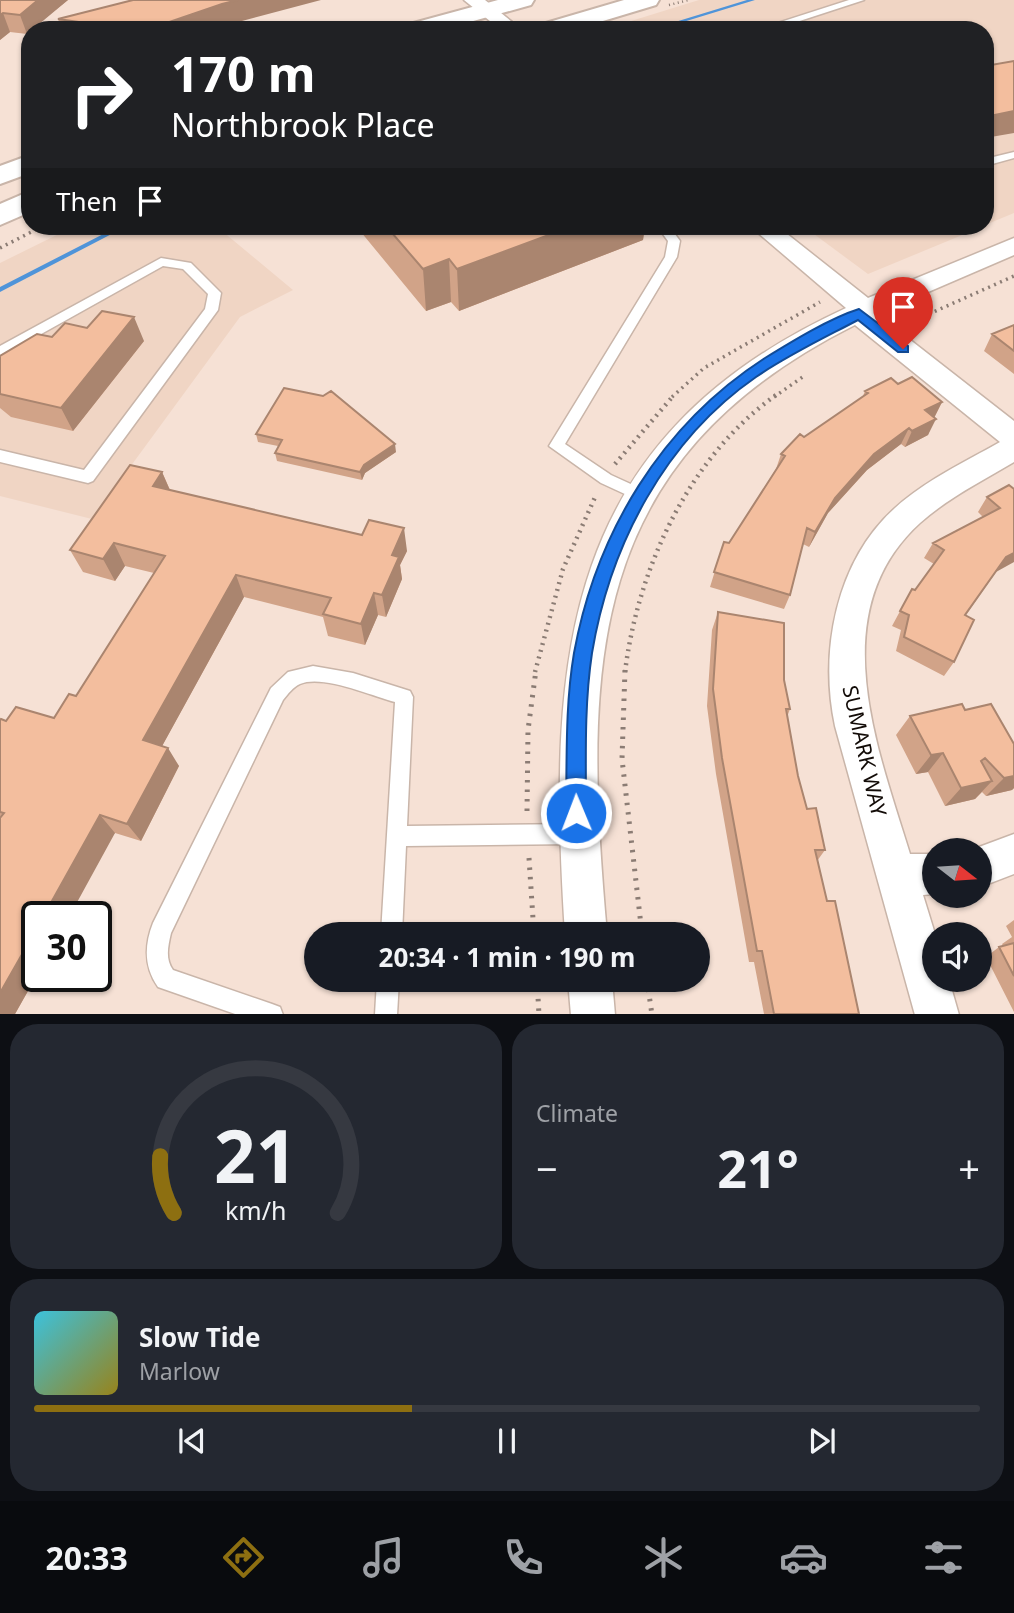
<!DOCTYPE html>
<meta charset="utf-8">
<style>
:root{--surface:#171b24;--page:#242831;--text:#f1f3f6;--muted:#9ea1a6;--line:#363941;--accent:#8d6f11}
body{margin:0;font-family:"Noto Sans",sans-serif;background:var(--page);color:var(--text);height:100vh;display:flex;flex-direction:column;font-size:26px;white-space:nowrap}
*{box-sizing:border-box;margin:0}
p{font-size:23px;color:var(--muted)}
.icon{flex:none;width:38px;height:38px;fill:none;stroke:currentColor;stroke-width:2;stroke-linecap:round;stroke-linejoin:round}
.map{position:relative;height:1014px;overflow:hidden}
.sheet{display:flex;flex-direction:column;gap:10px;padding:10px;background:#0d0f14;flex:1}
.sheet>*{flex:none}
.banner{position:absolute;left:21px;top:21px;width:973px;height:214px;border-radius:28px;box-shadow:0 2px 5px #0004;background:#202124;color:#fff;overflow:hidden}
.needle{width:46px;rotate:107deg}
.controls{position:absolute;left:922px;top:838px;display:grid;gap:14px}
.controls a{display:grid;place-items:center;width:70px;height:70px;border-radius:50%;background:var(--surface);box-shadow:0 2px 5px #0004;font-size:35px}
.speed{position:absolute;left:21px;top:901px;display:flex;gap:14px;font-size:35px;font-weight:700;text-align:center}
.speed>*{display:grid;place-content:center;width:91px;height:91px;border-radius:50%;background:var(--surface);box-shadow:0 2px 5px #0004;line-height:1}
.speed .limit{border:4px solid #111;border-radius:10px;background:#fff;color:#111}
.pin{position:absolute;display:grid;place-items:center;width:60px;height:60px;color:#fff;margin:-72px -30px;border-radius:50% 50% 50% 0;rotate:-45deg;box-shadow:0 0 7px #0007}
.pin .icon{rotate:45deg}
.me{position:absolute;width:77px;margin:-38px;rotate:359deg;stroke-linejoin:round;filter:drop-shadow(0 0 5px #0008)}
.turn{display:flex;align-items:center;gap:24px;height:147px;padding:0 35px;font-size:32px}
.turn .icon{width:91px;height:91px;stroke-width:2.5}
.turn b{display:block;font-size:49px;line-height:60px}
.then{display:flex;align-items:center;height:66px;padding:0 35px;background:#0003;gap:14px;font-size:26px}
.big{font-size:52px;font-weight:700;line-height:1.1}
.sheet .card{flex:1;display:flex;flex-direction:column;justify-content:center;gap:10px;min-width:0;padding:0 24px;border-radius:28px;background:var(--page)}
.sheet .dial{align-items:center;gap:0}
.dial svg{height:182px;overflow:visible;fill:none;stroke:var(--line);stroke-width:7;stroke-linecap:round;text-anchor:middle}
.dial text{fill:var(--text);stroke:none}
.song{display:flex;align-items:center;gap:21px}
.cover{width:84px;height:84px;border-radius:10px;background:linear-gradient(135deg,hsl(190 70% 55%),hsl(50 70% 35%))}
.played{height:7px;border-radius:4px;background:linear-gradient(90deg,var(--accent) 40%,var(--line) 40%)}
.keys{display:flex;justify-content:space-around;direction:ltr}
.heat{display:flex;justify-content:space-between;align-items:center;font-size:38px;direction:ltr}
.sheet .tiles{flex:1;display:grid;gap:10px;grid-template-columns:1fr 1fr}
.card:last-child{grid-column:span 2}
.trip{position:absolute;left:304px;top:922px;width:406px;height:70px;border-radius:35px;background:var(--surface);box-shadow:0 2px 5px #0004;font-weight:700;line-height:70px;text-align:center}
.dock{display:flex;height:112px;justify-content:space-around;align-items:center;background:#090b0e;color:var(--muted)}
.dock .icon{width:49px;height:49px}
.dock .current{color:var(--accent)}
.dock b{font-size:32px;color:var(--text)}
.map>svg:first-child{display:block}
.built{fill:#f0d5c4}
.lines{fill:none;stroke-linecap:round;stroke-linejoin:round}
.stream{fill:#4f94d9;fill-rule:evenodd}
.lane-casing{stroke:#c9b5a9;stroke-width:3}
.street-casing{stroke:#c9b5a9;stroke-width:3}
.secondary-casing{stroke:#c9b5a9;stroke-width:4}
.path-far3{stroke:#8b7c74;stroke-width:2.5;stroke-dasharray:1 3.5;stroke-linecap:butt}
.path-far2{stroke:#8b7c74;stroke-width:3.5;stroke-dasharray:2 4.5;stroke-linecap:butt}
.path-far1{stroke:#8b7c74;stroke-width:4.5;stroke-dasharray:2 5;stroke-linecap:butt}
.path{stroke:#8b7c74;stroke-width:5;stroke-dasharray:2.5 7;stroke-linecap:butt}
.lane{fill:#fff;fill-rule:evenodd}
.street{fill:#fff;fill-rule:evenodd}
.secondary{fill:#fff;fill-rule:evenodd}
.wall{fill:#d1a388}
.shaded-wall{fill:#aa856f}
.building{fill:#f3be9e;stroke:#aa856f;stroke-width:2}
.route{fill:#1a73e8;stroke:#114b97;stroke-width:2}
.labels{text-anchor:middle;stroke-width:5;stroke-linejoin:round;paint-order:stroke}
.street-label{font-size:21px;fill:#120b07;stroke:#fff}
</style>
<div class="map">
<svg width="1014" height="1015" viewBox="0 0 1014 1015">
<rect width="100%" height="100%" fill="#f6e1d5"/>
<path class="built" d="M699 0H1014V213L985 225V30H602Z
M75 226H216L293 290 240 317 92 519 0 496V263Z
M803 226H984L868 274Z"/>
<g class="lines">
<path class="stream" d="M747 0H755L657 30H649Z
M119 226H127L0 292V287Z"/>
<defs>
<path id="lane" d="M849 0H864L772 30H756Z
M1014 152V158L985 166V159Z
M657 226H669L680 241 677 257 565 444 611 475 646 491 648 495 646 499 640 501 601 483 549 446 665 257 668 241Z
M161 258 191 263 221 293 218 310 93 481 88 483 0 462V450L84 470 205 309 208 294 183 269 163 266 0 357V346Z
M313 666 353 673 410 691 413 697 407 826 577 824 584 827 587 834 584 841 577 844 406 846 402 934H381L395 702C372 696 322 674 300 684 293 687 288 694 283 700L171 933C168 946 165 959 173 970L272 1004 280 1007 283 1015H238L158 987C144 967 144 946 153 923L271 688 288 672Z
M377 980H399L397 1015H375Z"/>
<path id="street" d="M464 0H485L522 30H501Z
M750 226H777L868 298 1014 238V255L877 314 1014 421V462C982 481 948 498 920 523 822 612 878 749 910 854H934V894L923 895 935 934 934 980H949L959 1015H915L835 726C819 651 836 561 895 508 926 480 965 462 1000 442L855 325C584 461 583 664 607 934H565C547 654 561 439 846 308Z
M1014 834V874L980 887V850H971Z
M568 980H612L615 1015H571Z"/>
<path id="secondary" d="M498 0H534L531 5 441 30H403L406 25Z
M624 0H659L656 5 573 30H536L539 25Z
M30 155V173L0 184V166Z
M30 191V212L0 225V204Z"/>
</defs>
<use href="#lane" class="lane-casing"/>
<use href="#street" class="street-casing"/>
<use href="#secondary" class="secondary-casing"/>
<path class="path-far3" d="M669 5 689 0
M369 30 391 23"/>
<path class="path-far2" d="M0 248 43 226
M911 322 1014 276
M672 397 704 368 820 302
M774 397 804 376"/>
<path class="path-far1" d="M615 464 674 395
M535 672 563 569 596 495
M625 672C638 568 689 457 776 395"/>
<path class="path" d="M625 670 622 759 642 934
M527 811 528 730 536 670
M529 858 534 934
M537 980 539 1015
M647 980 652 1015"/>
<use href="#lane" class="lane"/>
<use href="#street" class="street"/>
<use href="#secondary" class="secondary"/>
</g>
<path class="wall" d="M0 0H68L30 30V32L27 34 10 32 0 40Z
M58 19 227 25 212 30H62Z
M356 226H645L643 240 459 311 451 302 426 311Z
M1014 325V374L984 351 992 334Z
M52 337 144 341 73 431 11 417 0 408V356Z
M898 384 942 402 934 418 928 435 905 447 901 444 867 470 828 513 809 547 803 544 790 595 784 609 710 587 724 542 729 543 776 469 781 454 863 396 865 391Z
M256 434 396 452 365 473 362 480 277 461 275 453 278 446 258 442Z
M162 472 170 490 407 551 400 565 402 579 386 617 378 615 365 645 328 636 323 617 244 597 162 746 179 766 141 841 115 833 37 917V975L15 1014H0V720L6 721 54 718 76 696 154 573 125 566 115 581 83 572 70 550Z
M1009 485 996 572 966 615 954 662 944 676 896 651 901 630 892 626 912 589 915 590 934 564 924 558 933 543 983 517 978 512 987 497Z
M718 612 784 680 790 709 787 717 798 776 807 809 825 850 817 861 827 901 859 1014H764L754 962H749L716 774 707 706 712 630Z
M965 710 1014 744V788L1012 790 986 796 982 792 975 799 945 806 928 772 916 774 896 735 910 716Z
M1014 920V1012L986 957 999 947 1003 946 1002 944 1012 937 1006 926Z"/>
<path class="shaded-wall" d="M38 0H68L32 30H30V32L27 34 20 15Z
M238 0H321L227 25 212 30H146L222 4Z
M3 13 10 32 0 40V15Z
M1014 111V133L985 138V117Z
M992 171 985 187V174Z
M573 226H645L643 240 459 311 457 269Z
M449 259 451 302 426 311 423 269Z
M134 317 144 341 73 431 61 408Z
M942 402 934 418 925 410Z
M936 419 928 435 905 447 912 431Z
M909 428 901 444 867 470 828 513 809 547 815 532 835 498 874 454Z
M395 444 396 452 365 473 362 480 360 472 364 465Z
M162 472 172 495 153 486Z
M404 528 407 551 400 565 402 579 386 617 382 595 392 555Z
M114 543 125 566 115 581 103 559Z
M1014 553V562L996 572 1006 557Z
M236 575 244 597 155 759 143 740Z
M374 593 378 615 365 645 361 624Z
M168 748 179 766 141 841 127 824Z
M943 753 928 772 916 774 931 755Z
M1014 776V788L1012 790 986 796 1004 778Z
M992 781 975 799 945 806 961 788Z
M100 815 115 833 69 917H43Z
M37 928V975L15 1014H0V993Z"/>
<path class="building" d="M0 0H38L20 15 3 13 0 15Z
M133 0H238L222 4 146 30H134L58 19Z
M1014 61V111L985 117V66Z
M985 167 992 171 985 174Z
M386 226H573L457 269 449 259 423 269Z
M102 311 134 317 61 408 0 394V356L37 334 52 337 65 323 87 328Z
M1014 325V351L992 334Z
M912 377 942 402 925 410 936 419 912 431 909 428 874 454 835 498 815 532 807 528 790 595 714 572 724 542 729 543 785 456 781 454 800 434 804 437 868 393 865 391 891 378 898 384Z
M284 388 323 396 331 391 395 444 364 465 360 472 275 453 282 440 256 434Z
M130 465 162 472 153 486 362 535 369 520 404 528 392 555 399 557 382 595 374 593 361 624 323 614 331 598 236 575 143 740 168 748 127 824 100 815 43 917H37V928L0 993V818L4 813 0 812V720L1 719 6 721 16 707 54 718 69 694 76 696 165 556 114 543 103 559 70 550Z
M1009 485 1014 489V553L1006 557 965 615 974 620 954 662 904 637 909 615 900 611 912 589 915 590 944 550 933 543 1000 508 987 497Z
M718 612 784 623V680L790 709H786L798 776 807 809 816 808 825 850H815L827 901H835L859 1014H774L762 951H757L722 758 713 689Z
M962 704 965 710 991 704 1014 744V776L1004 778 985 758 981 761 992 781 961 788 943 753 931 755 910 716Z
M1014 943V976L999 947Z"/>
<path class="route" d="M859 309 908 346V352H898L858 320C824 338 788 355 756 377 665 440 610 545 592 653 584 706 586 760 586 813L583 819 576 822 569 819 566 813C567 760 565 706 574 653 596 533 661 425 765 358 791 342 830 318 859 309Z"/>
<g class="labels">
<g class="street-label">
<text transform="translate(864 751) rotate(77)" y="7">SUMARK WAY</text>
</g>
</g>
</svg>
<div class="controls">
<a><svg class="needle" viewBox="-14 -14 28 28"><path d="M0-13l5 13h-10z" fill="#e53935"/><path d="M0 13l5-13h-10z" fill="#9ea1a6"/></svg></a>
<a><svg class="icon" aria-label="sound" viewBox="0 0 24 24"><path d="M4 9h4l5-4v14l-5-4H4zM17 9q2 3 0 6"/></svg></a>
</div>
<div class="speed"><div class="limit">30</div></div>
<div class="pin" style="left:903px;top:349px;background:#d93025"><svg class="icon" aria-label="arrive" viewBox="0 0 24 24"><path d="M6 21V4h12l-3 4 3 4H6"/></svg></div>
<svg class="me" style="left:576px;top:813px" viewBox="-20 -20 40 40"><circle r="17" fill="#1a73e8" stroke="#fff" stroke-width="3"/><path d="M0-11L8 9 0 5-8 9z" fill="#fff"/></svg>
<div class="trip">20:34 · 1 min · 190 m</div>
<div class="banner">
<div class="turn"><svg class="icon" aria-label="right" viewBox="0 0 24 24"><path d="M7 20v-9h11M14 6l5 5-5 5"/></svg><div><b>170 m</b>Northbrook Place</div></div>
<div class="then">Then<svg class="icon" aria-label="arrive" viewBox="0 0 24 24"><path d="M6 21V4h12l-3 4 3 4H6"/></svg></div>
</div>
</div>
<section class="sheet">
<div class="tiles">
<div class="card dial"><svg viewBox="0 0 100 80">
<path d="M14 69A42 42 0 1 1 86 69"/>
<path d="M14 69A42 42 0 0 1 8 44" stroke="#8d6f11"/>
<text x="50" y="56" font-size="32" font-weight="700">21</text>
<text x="50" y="72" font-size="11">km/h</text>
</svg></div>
<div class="card"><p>Climate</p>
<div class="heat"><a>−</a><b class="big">21°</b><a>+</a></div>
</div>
<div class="card">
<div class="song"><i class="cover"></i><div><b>Slow Tide</b><p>Marlow</p></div></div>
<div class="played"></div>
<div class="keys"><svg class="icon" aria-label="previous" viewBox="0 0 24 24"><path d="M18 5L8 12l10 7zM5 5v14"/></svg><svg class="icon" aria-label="pause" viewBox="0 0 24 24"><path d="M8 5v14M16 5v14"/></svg><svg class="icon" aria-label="next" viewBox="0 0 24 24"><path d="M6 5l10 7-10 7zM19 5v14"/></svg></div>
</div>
</div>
</section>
<nav class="dock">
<b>20:33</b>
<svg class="icon current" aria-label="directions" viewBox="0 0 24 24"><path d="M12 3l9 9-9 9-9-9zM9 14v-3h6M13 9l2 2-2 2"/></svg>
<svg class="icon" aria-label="music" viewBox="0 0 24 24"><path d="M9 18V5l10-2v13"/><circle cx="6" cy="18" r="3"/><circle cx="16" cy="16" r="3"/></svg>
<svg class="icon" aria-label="phone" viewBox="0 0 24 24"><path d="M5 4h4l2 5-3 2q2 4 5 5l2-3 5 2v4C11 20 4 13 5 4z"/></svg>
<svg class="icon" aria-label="climate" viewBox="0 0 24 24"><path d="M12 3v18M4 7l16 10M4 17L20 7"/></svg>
<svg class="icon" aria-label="car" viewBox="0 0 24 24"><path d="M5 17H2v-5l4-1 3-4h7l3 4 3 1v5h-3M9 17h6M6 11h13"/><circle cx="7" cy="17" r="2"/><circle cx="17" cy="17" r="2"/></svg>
<svg class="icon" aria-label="filters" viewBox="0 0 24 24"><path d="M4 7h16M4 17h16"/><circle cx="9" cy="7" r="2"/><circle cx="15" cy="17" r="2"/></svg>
</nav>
